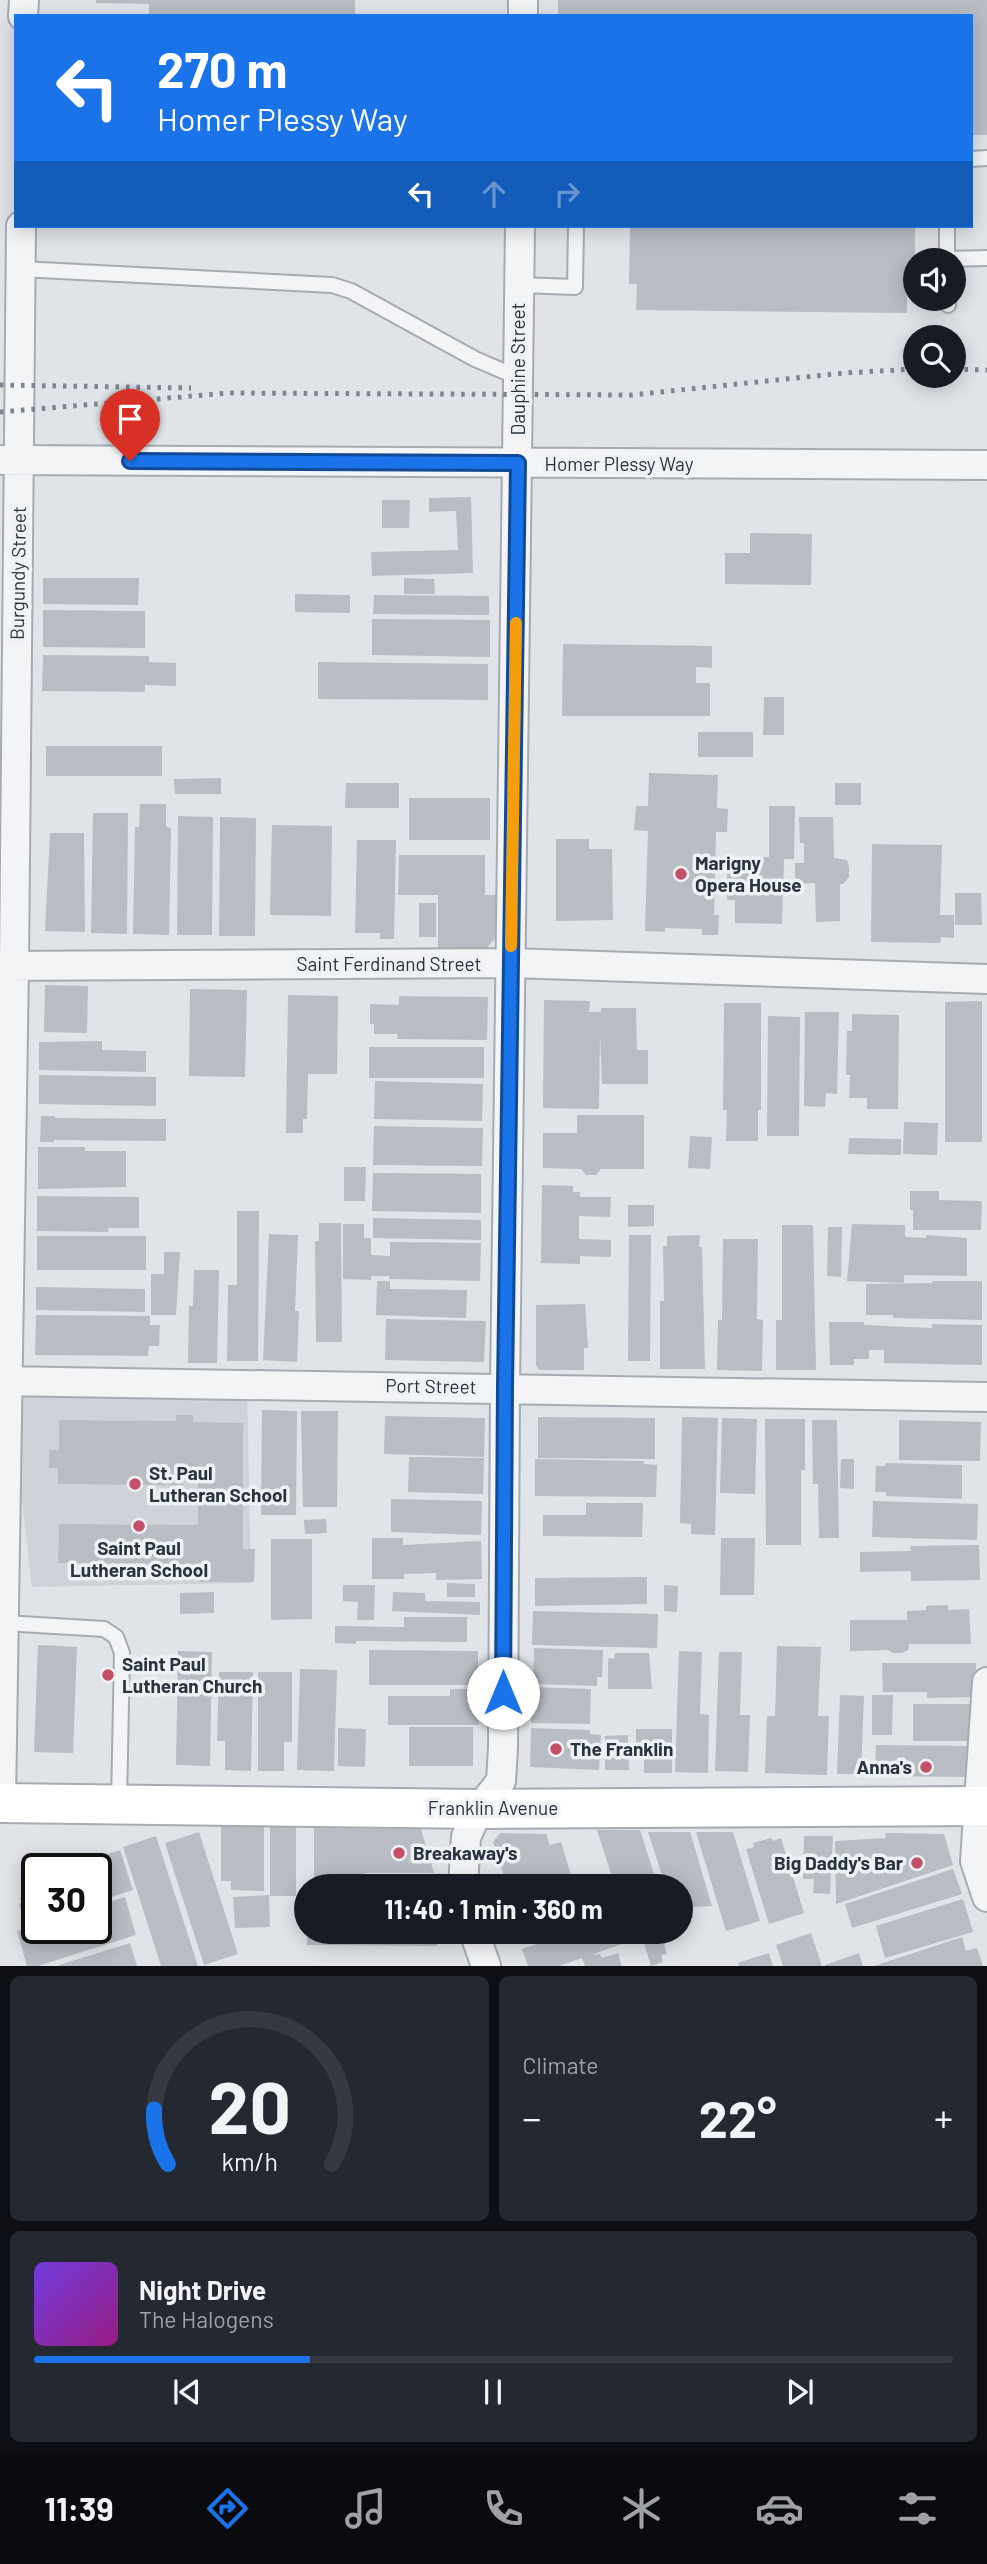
<!DOCTYPE html>
<meta charset="utf-8">
<style>
:root{--surface:#171b24;--page:#242831;--text:#f1f3f6;--muted:#9ea1a6;--line:#363941;--accent:#1a73e8}
body{margin:0;font-family:Barlow,sans-serif;background:var(--page);color:var(--text);height:100vh;display:flex;flex-direction:column;font-size:26px;white-space:nowrap}
*{box-sizing:border-box;margin:0}
p{font-size:23px;color:var(--muted)}
.icon{flex:none;width:38px;height:38px;fill:none;stroke:currentColor;stroke-width:2;stroke-linecap:round;stroke-linejoin:round}
.map{position:relative;height:1966px;overflow:hidden}
.side{display:flex;flex-direction:column;gap:10px;padding:10px;background:#0d0f14;flex:1}
.side>*{flex:none}
.guide{position:absolute;left:14px;top:14px;width:959px;height:214px;border-radius:0px;box-shadow:0 4px 18px #0003;background:#1a73e8;color:#fff;overflow:hidden}
.controls{position:absolute;left:903px;top:248px;display:grid;gap:14px}
.controls a{display:grid;place-items:center;width:63px;height:63px;border-radius:50%;background:var(--surface);box-shadow:0 4px 18px #0003;font-size:35px}
.speed{position:absolute;left:21px;top:1853px;display:flex;gap:14px;font-size:35px;font-weight:700;text-align:center}
.speed>*{display:grid;place-content:center;width:91px;height:91px;border-radius:50%;background:var(--surface);box-shadow:0 4px 18px #0003;line-height:1}
.speed .limit{border:4px solid #111;border-radius:10px;background:#fff;color:#111}
.pin{position:absolute;display:grid;place-items:center;width:60px;height:60px;color:#fff;margin:-72px -30px;border-radius:50% 50% 50% 0;rotate:-45deg;box-shadow:0 0 7px #0007}
.pin .icon{rotate:45deg}
.me{position:absolute;width:77px;margin:-38px;rotate:0deg;stroke-linejoin:round;filter:drop-shadow(0 0 5px #0008)}
.turn{display:flex;align-items:center;gap:24px;height:147px;padding:0 28px;font-size:32px}
.turn .icon{width:91px;height:91px;stroke-width:2.5}
.turn b{display:block;font-size:49px;line-height:60px}
.lanes{display:flex;align-items:center;height:66px;padding:0 28px;background:#0003;justify-content:center;gap:35px;direction:ltr}
.lanes .off{opacity:.35}
.big{font-size:52px;font-weight:700;line-height:1.1}
.side .card{flex:1;display:flex;flex-direction:column;justify-content:center;gap:10px;min-width:0;padding:0 24px;border-radius:10px;background:var(--page)}
.side .dial{align-items:center;gap:0}
.dial svg{height:182px;overflow:visible;fill:none;stroke:var(--line);stroke-width:7;stroke-linecap:round;text-anchor:middle}
.dial text{fill:var(--text);stroke:none}
.song{display:flex;align-items:center;gap:21px}
.cover{width:84px;height:84px;border-radius:10px;background:linear-gradient(135deg,hsl(260 70% 55%),hsl(310 70% 35%))}
.played{height:7px;border-radius:4px;background:linear-gradient(90deg,var(--accent) 30%,var(--line) 30%)}
.keys{display:flex;justify-content:space-around;direction:ltr}
.heat{display:flex;justify-content:space-between;align-items:center;font-size:38px;direction:ltr}
.side .tiles{flex:1;display:grid;gap:10px;grid-template-columns:1fr 1fr}
.card:last-child{grid-column:span 2}
.trip{position:absolute;left:294px;top:1874px;width:399px;height:70px;border-radius:35px;background:var(--surface);box-shadow:0 4px 18px #0003;font-weight:700;line-height:70px;text-align:center}
.dock{display:flex;height:112px;justify-content:space-around;align-items:center;background:#090b0e;color:var(--muted)}
.dock .icon{width:49px;height:49px}
.dock .active{color:var(--accent)}
.dock b{font-size:32px;color:var(--text)}
.map>svg:first-child{display:block}
.built{fill:#ced3da}
.building{fill:#b8bdc4}
.lines{fill:none;stroke-linecap:round;stroke-linejoin:round}
.lane-casing{stroke:#a6abb2;stroke-width:18}
.street-casing{stroke:#a6abb2;stroke-width:32}
.secondary-casing{stroke:#a6abb2;stroke-width:42}
.lane{stroke:#f2f4f6;stroke-width:14}
.street{stroke:#f2f4f6;stroke-width:28}
.secondary{stroke:#fff;stroke-width:38}
.rail{stroke:#7b8490;stroke-width:5;stroke-dasharray:3.5 7;stroke-linecap:butt}
.route-casing{stroke:#114b97;stroke-width:18}
.route{stroke:#1a73e8;stroke-width:12}
.slow{stroke:#f59e0b;stroke-width:12}
.poi-dot{fill:#c34f68;stroke:#eff2f5;stroke-width:2.5}
.labels{text-anchor:middle;stroke-width:7;stroke-linejoin:round;paint-order:stroke}
.street-label{font-size:19px;fill:#2a333e;stroke:#eff2f5}
.poi-label{font-size:19px;font-weight:bold;fill:#2a333e;stroke:#eff2f5;text-anchor:start}
</style>
<div class="map">
<svg width="987" height="1966" viewBox="0 0 987 1966">
<rect width="100%" height="100%" fill="#e0e4e8"/>
<path class="built" d="M8 1381 247 1384 251 1583 32 1587Z"/>
<path class="building" d="M96 0H355V16H149V4L96 3Z
M558 0H987V135H971V16H558Z
M630 226H915V288H907V313L636 310 637 284H629Z
M471 497 473 573 372 576 371 552 458 550 456 511 429 512V498Z
M382 500H410L409 528H382Z
M750 533 812 534 811 585 725 584V553H750Z
M43 578H139L138 605 43 604Z
M404 578 434 579 435 594H404Z
M295 594 350 595V613L295 612Z
M374 595 489 596V615L373 614Z
M43 610 145 611V648L43 647Z
M372 619 490 620V657L372 655Z
M563 644 712 646V668L696 667V683H710V716H562Z
M43 655 149 656V662L176 663V686L145 685V692L42 691Z
M318 662 488 664V700L318 699Z
M764 697H784V735H763Z
M698 732H753V757H698Z
M46 746H162V776H46Z
M649 773 718 775 717 808 728 809 727 832H716L714 915H719L718 935H702V929L665 928V932L645 931 648 831 634 830 636 806H648Z
M221 778V794H175L174 779Z
M346 783H399V808H345Z
M835 783H861V805H835Z
M409 798H490V840H409Z
M140 804H166V827L171 828 169 935 133 934 135 827H139Z
M769 806H795L794 859H784L782 924 735 923V900H727V872L732 867H737V857H769Z
M93 813H128L127 934 91 933Z
M178 816 213 817 212 935H177Z
M220 817 256 818 255 936H219Z
M799 817H833L834 858 847 860 849 867V877L843 884H840V921L816 922 815 883 795 884V863H804V843H800Z
M272 825 332 826 331 916 270 915Z
M50 833H84L85 932 45 931Z
M556 839H589V849H612L613 920 556 921Z
M357 840H396L394 939H380V933H355Z
M872 844 942 845 940 915H954V938L941 937 940 943 871 942Z
M399 855H485V895H498L497 936 487 948H438V895H398Z
M955 893H981L982 925H955Z
M419 903H436V937H419Z
M45 985 88 986 87 1033 44 1032Z
M190 989 247 990 245 1077 189 1076Z
M288 995 338 996 337 1074H308L307 1119H303V1133H286Z
M399 996 488 997 487 1040 397 1039 398 1034H374V1024H370V1004L399 1005Z
M544 1000 590 1001 589 1012H601V1008H636L637 1050H648V1084H602L600 1035 599 1109 543 1108Z
M982 1001V1142H945V1002Z
M724 1003H761V1110H758V1141H726L727 1110H723Z
M805 1012H839L837 1094 826 1093 825 1107 804 1106Z
M852 1014 899 1015 898 1109H867V1098H849L850 1075H846L847 1031H852Z
M768 1016 800 1017 799 1136H767Z
M102 1041V1050L146 1051V1072L39 1070V1042Z
M369 1047H484V1078H369Z
M39 1075 156 1077V1106L39 1104Z
M375 1081 483 1084 482 1121 374 1119Z
M577 1115H644V1169H601L596 1175H586L581 1169 543 1168V1133H577Z
M41 1116H55V1118L166 1119V1141L54 1140V1142H40Z
M904 1122 938 1123 937 1155 903 1154Z
M374 1126 483 1128 482 1166 373 1165Z
M690 1136 712 1137 710 1169 688 1168Z
M849 1138 901 1139V1155L848 1154Z
M38 1147H85V1151H126V1187L38 1189Z
M344 1167H366L365 1201H344Z
M373 1173 481 1174V1213L372 1211Z
M542 1185 573 1186V1192H580V1197H611L610 1217 579 1216V1239L611 1240V1257L580 1256V1264L541 1263Z
M910 1191H939V1200L982 1201 981 1230H913V1210H910Z
M37 1196 139 1197V1228H109L108 1232 37 1231Z
M628 1205H654V1226L628 1227Z
M237 1211H259L258 1361H227L228 1285H237Z
M373 1218 481 1220V1240L373 1238Z
M319 1223H341L342 1342H316L315 1241H319Z
M343 1224H364V1238H371V1255L390 1256V1242L481 1243 480 1281 389 1279V1276H371V1280L343 1279Z
M852 1224 905 1225V1237L926 1238V1235L967 1238V1276L904 1275V1283L847 1281Z
M782 1225H813L816 1370H776V1320H782Z
M828 1227H842L841 1277 827 1276Z
M269 1234 298 1235 295 1311H299L297 1362 263 1360Z
M629 1235H651L650 1361H628Z
M700 1235 699 1247H702L705 1369H660V1301H664L663 1246H667V1236Z
M37 1236H146V1270H37Z
M723 1239H758L757 1319 763 1320 762 1371 717 1370 718 1320H722Z
M164 1252H180L176 1315H151V1274H164Z
M194 1270H219L217 1363H188L189 1306H193Z
M377 1281H390V1289L467 1290 466 1318 376 1315Z
M932 1281H982V1320L893 1318V1315H866V1284L933 1283Z
M36 1287 145 1289V1312L36 1310Z
M585 1304 588 1348H584V1370H539L536 1365V1305Z
M36 1315 150 1316V1325H160L159 1346H149L148 1356 35 1355Z
M386 1319 486 1321 484 1362 385 1360Z
M829 1322H864V1325L932 1328V1324L982 1325V1365L884 1363V1350H869V1359H854V1365H830Z
M262 1410 297 1411 296 1515H261Z
M301 1411H338L337 1507H303Z
M176 1415H193V1422L243 1423V1549H255L254 1582H199V1564L58 1563 59 1524 198 1525V1473L183 1472V1485L58 1484V1468H49V1450H59V1420L176 1421Z
M385 1416 485 1418 484 1457 384 1454Z
M538 1417 655 1418V1459L538 1458Z
M682 1417 718 1418 715 1535 691 1534V1524L680 1523Z
M722 1418 757 1419 755 1494 720 1493Z
M765 1419H805V1470H801V1545H766Z
M812 1420H837L839 1538H819L818 1484H813Z
M899 1420 981 1422 980 1461 899 1460Z
M409 1457 484 1458 483 1494 408 1492Z
M535 1459 644 1461V1464L657 1465 656 1497 535 1496Z
M841 1459H854V1489L840 1488Z
M885 1463 962 1465V1499L886 1496V1492H875L876 1466H885Z
M391 1499 482 1501 481 1535 391 1532Z
M873 1501 978 1504 977 1540 872 1537Z
M586 1503H643L642 1537 543 1536V1515H586Z
M326 1519 327 1533 305 1534 304 1520Z
M372 1538H403V1545L481 1541 482 1579 436 1580V1573L404 1574V1579H372Z
M721 1538H755L754 1595H720Z
M271 1539H312V1619L271 1620Z
M979 1545 980 1580 911 1581V1571L860 1572V1552L911 1551 910 1546Z
M647 1577V1604L535 1606V1578Z
M447 1583 475 1584V1597H447Z
M343 1585H375L374 1620H357L358 1602 343 1601Z
M664 1585 678 1586 677 1612 664 1611Z
M214 1592V1613L180 1614V1593Z
M393 1592 425 1593V1601L480 1602V1615L392 1611Z
M948 1605V1610L969 1609 971 1644H909L908 1650 902 1653H893L888 1650 850 1651V1620H907V1611L926 1610V1606Z
M533 1611 658 1614 657 1648 532 1645Z
M404 1617H467V1642L356 1641V1644L335 1643V1626L404 1627Z
M38 1645 77 1647 73 1753 34 1752Z
M777 1646 821 1647 818 1716H829L827 1775 765 1773 767 1716H775Z
M534 1648 603 1650 602 1677H597V1686L533 1684Z
M369 1650 478 1651V1685H369Z
M178 1651 212 1652 210 1766 176 1765Z
M679 1651 702 1652 700 1714 709 1715 708 1773 675 1772Z
M719 1652H742L740 1715H750L748 1772 715 1771Z
M615 1653H649L652 1689H608V1658L614 1659Z
M882 1663H976V1697L927 1698V1692H883Z
M300 1669 337 1670 334 1771 297 1770Z
M219 1672H253L251 1771 225 1770V1741H217Z
M258 1672H292V1742H284V1771H258Z
M532 1687 591 1689 590 1724 531 1723Z
M450 1689H478L479 1725H388V1696H450Z
M840 1695 864 1696 861 1774H837Z
M872 1695H893L892 1735H872Z
M913 1704H978L977 1741H913Z
M409 1727H473V1766H409Z
M338 1728 366 1729 365 1767 338 1766Z
M531 1728 590 1730V1734L601 1735 599 1770 530 1767Z
M636 1729H672V1773H644V1747H636Z
M628 1735 629 1770H605V1736Z
M876 1745 974 1746V1777L875 1776Z
M221 1825 264 1826V1891L231 1890V1881H221Z
M270 1826H296V1896H270Z
M314 1828 421 1829 434 1873H365V1878L314 1877Z
M597 1830H640L658 1886H615Z
M199 1832 238 1954 204 1965 165 1843Z
M648 1832H690L712 1906 681 1908V1886L665 1885Z
M696 1832H733L760 1921 726 1931Z
M500 1833 546 1834 550 1845 561 1842 574 1885 585 1882 587 1886H507L493 1842Z
M885 1833 944 1834 953 1865 836 1904 835 1841 886 1838Z
M156 1836 198 1966H161L123 1847Z
M804 1836H833L830 1894 813 1893 814 1879H803Z
M771 1838 773 1841 781 1838 804 1913 769 1924 746 1849 754 1847 753 1843Z
M120 1850 133 1890 96 1902V1869H64Z
M953 1869 962 1894 852 1928 845 1904Z
M389 1875H435L438 1886H389Z
M37 1886V1921L25 1925 19 1904 22 1903 20 1897H22L21 1891Z
M269 1895 270 1927 235 1928 233 1897Z
M125 1897 136 1935 38 1966H27L17 1931 37 1925V1928H96V1906Z
M963 1899 973 1932 885 1958 876 1926Z
M307 1932H438L437 1946 307 1945Z
M522 1932H564V1933L526 1944Z
M574 1932H640L641 1937 591 1955 600 1954 602 1958 618 1953 622 1966H585L582 1958 559 1966H528L522 1949Z
M811 1933 822 1966H783L776 1945Z
M962 1937 966 1951 977 1948 983 1966H874Z
M662 1938 667 1954 661 1955 663 1962 651 1966 644 1943Z
M130 1943 137 1966H59V1965Z
M769 1953 773 1966H739L738 1963Z
M859 1953 863 1966H825V1965Z"/>
<g class="lines">
<defs>
<path id="lane" d="M971 159 987 158
M947 226V261
M947 259 987 258
M20 269 332 285 351 291 475 359 517 377
M519 285 575 287 576 226
M948 299V305
M4 1623 104 1629 116 1637 122 1653 119 1803"/>
<path id="street" d="M23 16 24 0
M523 16V0
M3 460 987 465
M0 966 511 963 987 979
M0 1381 987 1397
M987 1682 975 1861 987 1897
M1 1803 14 966 21 226
M463 1886 466 1837 479 1809 501 1781 503 1748 505 1387 520 226
M474 1932 486 1966"/>
<path id="secondary" d="M0 1803 479 1809 987 1806"/>
</defs>
<use href="#lane" class="lane-casing"/>
<use href="#street" class="street-casing"/>
<use href="#secondary" class="secondary-casing"/>
<use href="#lane" class="lane"/>
<use href="#street" class="street"/>
<use href="#secondary" class="secondary"/>
<path class="rail" d="M954 369 987 370
M0 385 191 388
M0 412 229 393 632 395 844 373 915 369"/>
</g>
<g class="lines">
<defs>
<path id="route" d="M130 461 518 463 505 1387 503 1693"/>
</defs>
<use href="#route" class="route-casing"/>
<use href="#route" class="route"/>
<path class="slow" d="M511 946 516 623"/>
</g>
<g class="poi-dot">
<circle cx="681" cy="874" r="7"/>
<circle cx="135" cy="1484" r="7"/>
<circle cx="139" cy="1526" r="7"/>
<circle cx="108" cy="1675" r="7"/>
<circle cx="556" cy="1749" r="7"/>
<circle cx="926" cy="1767" r="7"/>
<circle cx="399" cy="1853" r="7"/>
<circle cx="917" cy="1863" r="7"/>
</g>
<g class="labels">
<g class="street-label">
<text transform="translate(518 369) rotate(-90)" y="7">Dauphine Street</text>
<text x="619" y="471">Homer Plessy Way</text>
<text transform="translate(18 573) rotate(-89)" y="7">Burgundy Street</text>
<text x="389" y="971">Saint Ferdinand Street</text>
<text transform="translate(431 1386) rotate(1)" y="7">Port Street</text>
<text x="493" y="1815">Franklin Avenue</text>
</g>
<g class="poi-label">
<text x="695" y="870">Marigny<tspan x="695" dy="22">Opera House</tspan></text>
<text x="149" y="1480">St. Paul<tspan x="149" dy="22">Lutheran School</tspan></text>
<text x="139" y="1555" text-anchor="middle">Saint Paul<tspan x="139" dy="22">Lutheran School</tspan></text>
<text x="122" y="1671">Saint Paul<tspan x="122" dy="22">Lutheran Church</tspan></text>
<text x="570" y="1756">The Franklin</text>
<text x="912" y="1774" text-anchor="end">Anna's</text>
<text x="413" y="1860">Breakaway's</text>
<text x="903" y="1870" text-anchor="end">Big Daddy's Bar</text>
</g>
</g>
</svg>
<div class="controls">
<a><svg class="icon" aria-label="sound" viewBox="0 0 24 24"><path d="M4 9h4l5-4v14l-5-4H4zM17 9q2 3 0 6"/></svg></a>
<a><svg class="icon" aria-label="search" viewBox="0 0 24 24"><circle cx="10" cy="10" r="6"/><path d="M15 15l6 6"/></svg></a>
</div>
<div class="speed"><div class="limit">30</div></div>
<div class="pin" style="left:130px;top:461px;background:#d93025"><svg class="icon" aria-label="arrive" viewBox="0 0 24 24"><path d="M6 21V4h12l-3 4 3 4H6"/></svg></div>
<svg class="me" style="left:503px;top:1693px" viewBox="-20 -20 40 40"><circle r="19" fill="#fff"/><path d="M0-13L10 11 0 6-10 11z" fill="#1a73e8"/></svg>
<div class="trip">11:40 · 1 min · 360 m</div>
<div class="guide">
<div class="turn"><svg class="icon" aria-label="left" viewBox="0 0 24 24"><path d="M17 20v-9H6M10 6l-5 5 5 5"/></svg><div><b>270 m</b>Homer Plessy Way</div></div>
<div class="lanes"><svg class="icon" aria-label="left" viewBox="0 0 24 24"><path d="M17 20v-9H6M10 6l-5 5 5 5"/></svg><svg class="icon off" aria-label="ahead" viewBox="0 0 24 24"><path d="M12 20V5M6 11l6-6 6 6"/></svg><svg class="icon off" aria-label="right" viewBox="0 0 24 24"><path d="M7 20v-9h11M14 6l5 5-5 5"/></svg></div>
</div>
</div>
<section class="side">
<div class="tiles">
<div class="card dial"><svg viewBox="0 0 100 80">
<path d="M14 69A42 42 0 1 1 86 69"/>
<path d="M14 69A42 42 0 0 1 8 45" stroke="#1a73e8"/>
<text x="50" y="56" font-size="32" font-weight="700">20</text>
<text x="50" y="72" font-size="11">km/h</text>
</svg></div>
<div class="card"><p>Climate</p>
<div class="heat"><a>−</a><b class="big">22°</b><a>+</a></div>
</div>
<div class="card">
<div class="song"><i class="cover"></i><div><b>Night Drive</b><p>The Halogens</p></div></div>
<div class="played"></div>
<div class="keys"><svg class="icon" aria-label="previous" viewBox="0 0 24 24"><path d="M18 5L8 12l10 7zM5 5v14"/></svg><svg class="icon" aria-label="pause" viewBox="0 0 24 24"><path d="M8 5v14M16 5v14"/></svg><svg class="icon" aria-label="next" viewBox="0 0 24 24"><path d="M6 5l10 7-10 7zM19 5v14"/></svg></div>
</div>
</div>
</section>
<nav class="dock">
<b>11:39</b>
<svg class="icon active" aria-label="directions" viewBox="0 0 24 24"><path d="M12 3l9 9-9 9-9-9zM9 14v-3h6M13 9l2 2-2 2"/></svg>
<svg class="icon" aria-label="music" viewBox="0 0 24 24"><path d="M9 18V5l10-2v13"/><circle cx="6" cy="18" r="3"/><circle cx="16" cy="16" r="3"/></svg>
<svg class="icon" aria-label="phone" viewBox="0 0 24 24"><path d="M5 4h4l2 5-3 2q2 4 5 5l2-3 5 2v4C11 20 4 13 5 4z"/></svg>
<svg class="icon" aria-label="climate" viewBox="0 0 24 24"><path d="M12 3v18M4 7l16 10M4 17L20 7"/></svg>
<svg class="icon" aria-label="car" viewBox="0 0 24 24"><path d="M5 17H2v-5l4-1 3-4h7l3 4 3 1v5h-3M9 17h6M6 11h13"/><circle cx="7" cy="17" r="2"/><circle cx="17" cy="17" r="2"/></svg>
<svg class="icon" aria-label="filters" viewBox="0 0 24 24"><path d="M4 7h16M4 17h16"/><circle cx="9" cy="7" r="2"/><circle cx="15" cy="17" r="2"/></svg>
</nav>
